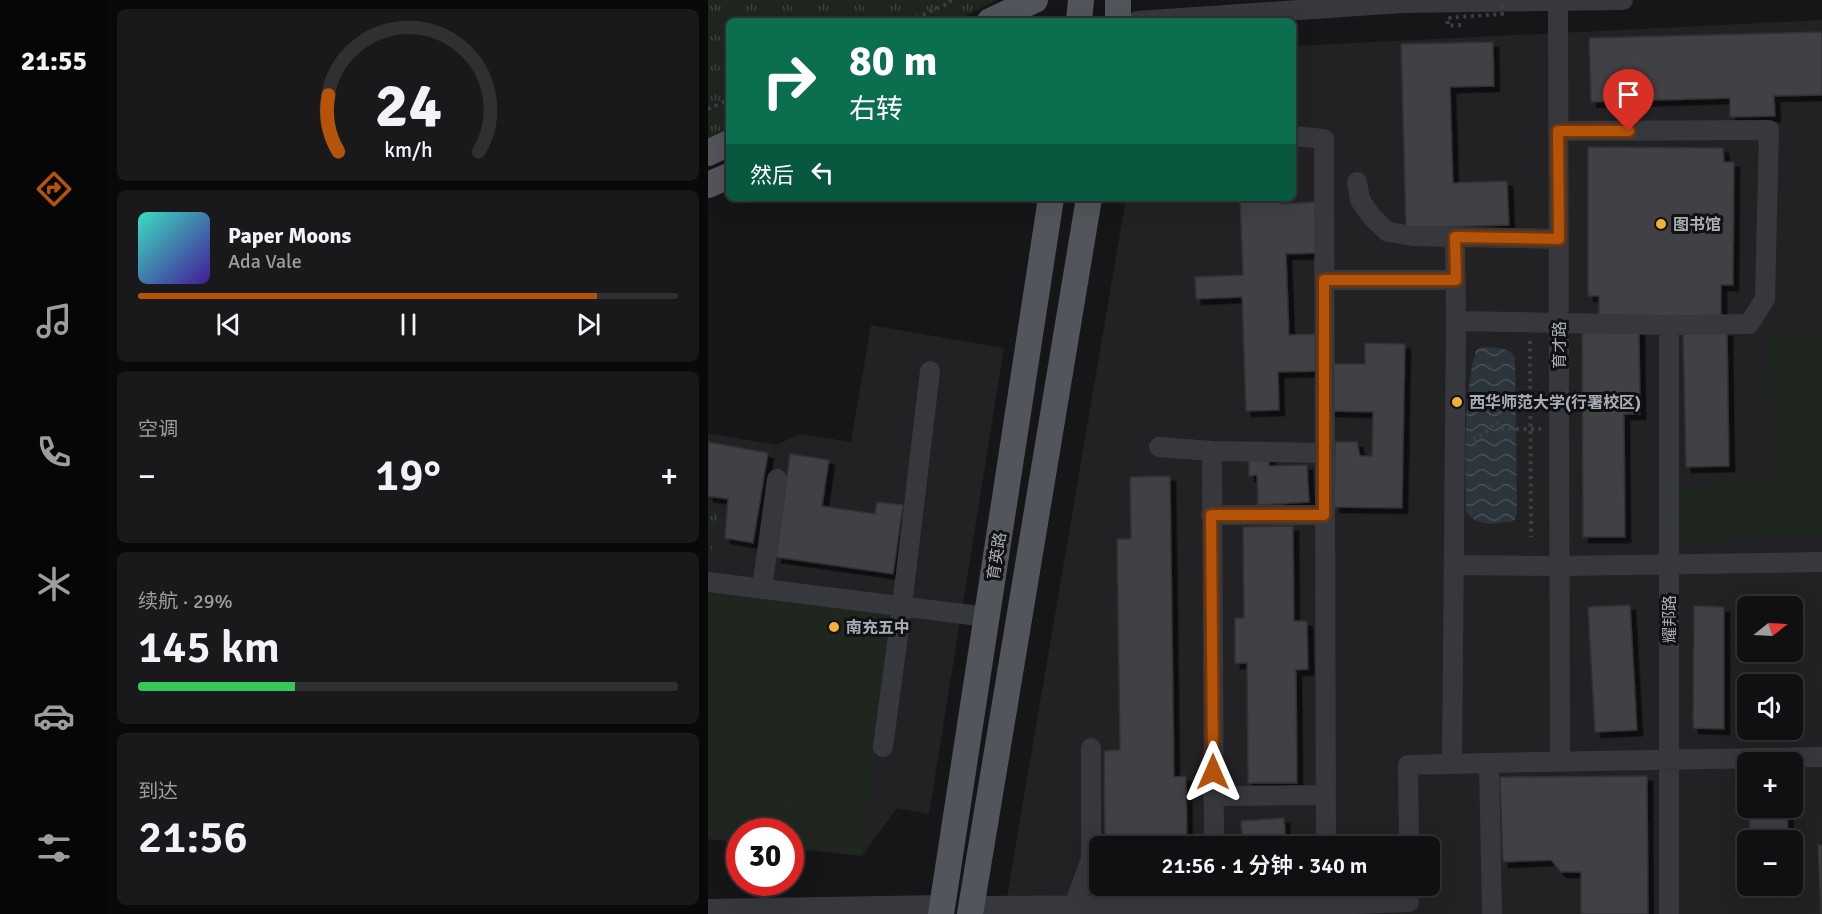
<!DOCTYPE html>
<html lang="zh">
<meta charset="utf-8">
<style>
:root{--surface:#101012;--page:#19191b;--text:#f1f3f6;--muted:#9c9d9f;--line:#303032;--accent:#b45309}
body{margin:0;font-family:Signika,"Noto Sans SC",sans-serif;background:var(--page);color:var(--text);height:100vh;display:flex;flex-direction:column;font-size:22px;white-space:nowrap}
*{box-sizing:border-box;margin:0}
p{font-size:20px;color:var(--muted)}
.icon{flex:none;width:33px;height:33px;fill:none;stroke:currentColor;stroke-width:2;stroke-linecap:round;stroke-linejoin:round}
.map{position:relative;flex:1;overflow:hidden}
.details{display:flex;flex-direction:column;gap:9px;padding:9px;background:#09090a;width:600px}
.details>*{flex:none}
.banner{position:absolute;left:18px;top:18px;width:570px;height:183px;border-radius:9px;box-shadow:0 6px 24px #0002,0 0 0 2px var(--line);background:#0b6e4f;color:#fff;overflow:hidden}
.needle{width:39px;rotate:72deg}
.tools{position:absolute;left:1029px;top:596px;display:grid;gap:12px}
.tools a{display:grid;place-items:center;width:66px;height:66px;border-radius:9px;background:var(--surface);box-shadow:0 6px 24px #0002,0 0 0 2px var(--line);font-size:30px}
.speed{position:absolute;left:18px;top:818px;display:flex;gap:12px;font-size:30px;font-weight:700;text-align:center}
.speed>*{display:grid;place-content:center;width:78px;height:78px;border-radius:50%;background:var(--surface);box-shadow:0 6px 24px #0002,0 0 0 2px var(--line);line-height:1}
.speed .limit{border:9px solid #d22;background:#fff;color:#111}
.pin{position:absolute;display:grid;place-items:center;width:51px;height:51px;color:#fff;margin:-62px -26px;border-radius:50% 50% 50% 0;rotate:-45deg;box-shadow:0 0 6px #0007}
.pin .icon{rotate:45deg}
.me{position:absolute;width:66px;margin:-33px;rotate:0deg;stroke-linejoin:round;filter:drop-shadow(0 0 4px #0008)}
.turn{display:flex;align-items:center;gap:21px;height:126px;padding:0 24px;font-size:27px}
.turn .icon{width:78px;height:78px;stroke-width:2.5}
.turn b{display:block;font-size:42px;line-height:51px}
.then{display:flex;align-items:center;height:57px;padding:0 24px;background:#0003;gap:12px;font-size:22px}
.big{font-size:45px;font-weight:600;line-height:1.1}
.details .card{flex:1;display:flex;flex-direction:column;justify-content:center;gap:9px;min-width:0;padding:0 21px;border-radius:9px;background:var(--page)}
.details .dial{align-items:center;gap:0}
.dial svg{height:156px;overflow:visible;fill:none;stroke:var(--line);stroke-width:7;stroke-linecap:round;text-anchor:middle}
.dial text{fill:var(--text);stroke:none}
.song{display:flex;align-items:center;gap:18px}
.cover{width:72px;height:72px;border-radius:9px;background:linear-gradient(135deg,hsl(170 70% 55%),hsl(260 70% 35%))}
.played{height:6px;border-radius:3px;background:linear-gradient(90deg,var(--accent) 85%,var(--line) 85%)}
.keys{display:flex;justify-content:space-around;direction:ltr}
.heat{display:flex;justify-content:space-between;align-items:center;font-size:33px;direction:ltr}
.charge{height:9px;border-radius:4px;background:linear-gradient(90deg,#34c759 29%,var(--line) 0)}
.trip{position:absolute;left:381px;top:836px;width:351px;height:60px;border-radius:9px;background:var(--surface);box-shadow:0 6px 24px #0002,0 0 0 2px var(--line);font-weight:600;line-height:60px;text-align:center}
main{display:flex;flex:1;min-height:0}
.dock{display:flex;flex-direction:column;width:108px;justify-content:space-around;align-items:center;background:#060607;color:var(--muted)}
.dock .icon{width:42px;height:42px}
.dock .selected{color:var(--accent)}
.dock b{font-size:27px;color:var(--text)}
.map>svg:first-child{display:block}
.built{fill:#222225;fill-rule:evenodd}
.grass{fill:url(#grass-tufts)}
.pitch{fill:#1e261f}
.water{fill:url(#water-waves)}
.building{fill:#404145;stroke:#303034;stroke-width:1.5;filter:url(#shadow)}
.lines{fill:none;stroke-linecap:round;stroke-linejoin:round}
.path{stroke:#3d3f44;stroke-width:4;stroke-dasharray:3 4.5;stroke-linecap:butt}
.minor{stroke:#37383d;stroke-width:20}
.major{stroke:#53555c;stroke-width:26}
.path-bridge{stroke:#3d3f44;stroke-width:4;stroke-dasharray:3 4.5;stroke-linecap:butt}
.route-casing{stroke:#753606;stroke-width:15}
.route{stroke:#b45309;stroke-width:10}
.poi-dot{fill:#f2b134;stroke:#111113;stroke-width:2}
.labels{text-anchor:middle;stroke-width:6;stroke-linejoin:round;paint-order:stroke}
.poi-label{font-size:16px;font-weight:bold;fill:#a8adb8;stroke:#111113;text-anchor:start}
.street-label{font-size:16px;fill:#a8adb8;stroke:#111113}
</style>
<main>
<nav class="dock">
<b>21:55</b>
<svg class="icon selected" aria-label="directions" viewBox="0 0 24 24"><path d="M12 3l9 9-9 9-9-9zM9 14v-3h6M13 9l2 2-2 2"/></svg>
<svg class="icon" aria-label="music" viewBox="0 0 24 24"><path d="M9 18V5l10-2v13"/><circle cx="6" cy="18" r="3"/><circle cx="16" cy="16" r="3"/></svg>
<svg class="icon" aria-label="phone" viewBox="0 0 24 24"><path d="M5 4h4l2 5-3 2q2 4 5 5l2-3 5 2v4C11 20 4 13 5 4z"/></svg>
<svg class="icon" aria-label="climate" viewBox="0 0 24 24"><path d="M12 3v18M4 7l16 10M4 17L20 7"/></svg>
<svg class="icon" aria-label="car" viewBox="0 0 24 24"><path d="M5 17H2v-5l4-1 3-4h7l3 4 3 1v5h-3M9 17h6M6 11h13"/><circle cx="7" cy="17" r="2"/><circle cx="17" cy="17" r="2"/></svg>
<svg class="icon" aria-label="filters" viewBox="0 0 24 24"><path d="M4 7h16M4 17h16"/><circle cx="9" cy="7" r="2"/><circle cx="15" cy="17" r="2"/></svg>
</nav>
<section class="details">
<div class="card dial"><svg viewBox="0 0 100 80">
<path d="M14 69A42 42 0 1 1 86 69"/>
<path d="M14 69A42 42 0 0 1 9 40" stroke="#b45309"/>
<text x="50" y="56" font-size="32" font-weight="700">24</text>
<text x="50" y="72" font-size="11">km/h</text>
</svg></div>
<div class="card">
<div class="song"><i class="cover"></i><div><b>Paper Moons</b><p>Ada Vale</p></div></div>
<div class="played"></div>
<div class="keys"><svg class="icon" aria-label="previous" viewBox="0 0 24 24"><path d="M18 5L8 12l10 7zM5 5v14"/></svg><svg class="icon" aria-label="pause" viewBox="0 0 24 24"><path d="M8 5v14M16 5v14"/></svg><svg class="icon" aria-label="next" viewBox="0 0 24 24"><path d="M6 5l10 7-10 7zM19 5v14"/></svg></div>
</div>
<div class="card"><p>空调</p>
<div class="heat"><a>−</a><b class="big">19°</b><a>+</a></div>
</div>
<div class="card"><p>续航 · 29%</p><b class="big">145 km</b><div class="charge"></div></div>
<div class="card"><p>到达</p><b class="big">21:56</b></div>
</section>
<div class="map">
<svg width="1114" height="914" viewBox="0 0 1114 914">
<defs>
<pattern id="grass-tufts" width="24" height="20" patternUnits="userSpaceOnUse" patternTransform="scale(1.5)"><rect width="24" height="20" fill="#1e261f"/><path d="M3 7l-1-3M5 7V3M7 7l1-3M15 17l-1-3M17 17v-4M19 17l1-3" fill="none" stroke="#3c433d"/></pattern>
<pattern id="water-waves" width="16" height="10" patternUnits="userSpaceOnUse" patternTransform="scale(1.5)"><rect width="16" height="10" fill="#2c353c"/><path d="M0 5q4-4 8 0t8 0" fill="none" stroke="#485056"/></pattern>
<filter id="shadow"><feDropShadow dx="5.5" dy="5.5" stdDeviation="0" flood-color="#0009"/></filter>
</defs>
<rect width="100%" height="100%" fill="#161618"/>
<path class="built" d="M1114 20V914H296L418 198H585V46ZM1040 606H1084V651H1040ZM1040 684H1084V729H1040ZM1040 762H1084V807H1040ZM1040 840H1084V885H1040ZM392 846H722V885H392Z
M163 325 296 348 221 814 189 808 154 856 83 848 82 831H32L31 842 0 839V433L68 445 92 434 143 442Z"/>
<path class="grass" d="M0 0H289L247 21H21V136L0 147Z
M0 505 12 507 1 562H0Z"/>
<path class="pitch" d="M1114 332V537L972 541 970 486 1066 482 1060 334Z
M0 591 184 614 154 856 83 848 82 831H32L31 842 0 839Z"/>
<path class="water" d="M773 347C786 348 799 346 807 357L809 512 807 520 803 522C786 524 767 527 758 511 758 458 754 402 768 350Z"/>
<path class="building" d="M1114 32V95L1066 96 1067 116 1022 117V98L883 102 881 38Z
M785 42 786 86 742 87 745 183 799 181 801 225 698 228 693 44Z
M880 147 1015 148 1016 162H1026L1025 285H1013V319H891V296H880Z
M532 198H572L573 204 607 202 609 253 578 254 581 335 611 334 613 371 570 372 571 410 538 411 534 297 488 299 487 277 535 275Z
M874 330H931L932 414H916L917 537H875Z
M1019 331 1021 466 978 467 975 332Z
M657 343 697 344 694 508 626 507 627 442H649L652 456H664L665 412 620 411 621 364H657Z
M0 442 60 453 45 543 17 538 20 499 0 496Z
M82 454 121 460 114 506 167 514 169 502 195 505 185 574 68 557Z
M561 457V466L599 465 601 502 550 505 549 475 541 476V458Z
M462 476 466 777 478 776 479 841 397 842 396 751 412 750 409 539H423L422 477Z
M585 526 586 621H599L600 669 588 670 589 783H540L539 663H527V618H536L535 527Z
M922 605 929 730 887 732 880 607Z
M986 606 1016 607V729L985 728Z
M939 776 940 914H873V872H853L843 860 795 862 792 777Z
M1041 807H1079L1080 839 1042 840Z
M576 818 578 845 535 846 533 821Z
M1110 845H1114V914H1113Z"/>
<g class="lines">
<path class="path" d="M201 21 241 3 243 0
M0 109 21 100
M822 341 823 537
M765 439H769L789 422 795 429H833"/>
<path class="minor" d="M850 1 852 762
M429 21 694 3 915 0
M585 136 616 139 618 846
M649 182 652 200 664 217 680 232 705 236 747 237 748 321 744 764
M747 237 851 239
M616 280H748
M748 321 961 325 1041 324 1057 299 1061 130 850 131
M961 325V914
M451 447 504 451 616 453
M504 451 506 846
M503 515H616
M746 565 852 566 1114 562
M0 582 279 617
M54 589 69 479
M175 747 194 606 222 371
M781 763 1114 757
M505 796 617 795
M701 846 700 765 781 763 784 914
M618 885 619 905
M263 906 619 905 701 902
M366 906 383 858V748
M0 909 234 905"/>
<path class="major" d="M282 21 327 0
M371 21 373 0
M410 21V0
M0 153 21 143
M0 185 21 176
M233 914 343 198
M262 914 381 198"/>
<path class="path-bridge" d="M753 25 740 26 739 18 794 14V0"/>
</g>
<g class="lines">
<defs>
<path id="route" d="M505 772 503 515H616V280H748L747 237 851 239 850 131H921"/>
</defs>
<use href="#route" class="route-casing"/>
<use href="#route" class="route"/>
</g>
<g class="poi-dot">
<circle cx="953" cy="224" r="6"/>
<circle cx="749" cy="402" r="6"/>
<circle cx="126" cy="627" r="6"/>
</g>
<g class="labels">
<g class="poi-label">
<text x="965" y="230">图书馆</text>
<text x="761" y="408">西华师范大学(行署校区)</text>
<text x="138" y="633">南充五中</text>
</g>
<g class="street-label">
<text transform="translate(851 345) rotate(-90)" y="6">育才路</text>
<text transform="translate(288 556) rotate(-81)" y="6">育英路</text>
<text transform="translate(961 619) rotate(-90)" y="6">耀邦路</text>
</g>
</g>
</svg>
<div class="tools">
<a><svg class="needle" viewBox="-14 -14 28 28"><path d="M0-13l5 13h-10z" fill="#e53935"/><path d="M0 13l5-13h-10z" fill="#9c9d9f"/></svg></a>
<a><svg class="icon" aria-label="sound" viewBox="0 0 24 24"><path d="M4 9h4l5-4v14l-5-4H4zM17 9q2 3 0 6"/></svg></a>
<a>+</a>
<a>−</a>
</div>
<div class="speed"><div class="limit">30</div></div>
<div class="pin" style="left:921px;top:131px;background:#d93025"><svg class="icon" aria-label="arrive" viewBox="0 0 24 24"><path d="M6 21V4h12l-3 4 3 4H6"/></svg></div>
<svg class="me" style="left:505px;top:772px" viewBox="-20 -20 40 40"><path d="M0-17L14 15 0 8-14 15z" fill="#b45309" stroke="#fff" stroke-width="4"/></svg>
<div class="trip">21:56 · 1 分钟 · 340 m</div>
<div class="banner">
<div class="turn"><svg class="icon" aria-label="right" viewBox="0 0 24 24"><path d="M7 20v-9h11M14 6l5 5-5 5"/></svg><div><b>80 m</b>右转</div></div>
<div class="then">然后<svg class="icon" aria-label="left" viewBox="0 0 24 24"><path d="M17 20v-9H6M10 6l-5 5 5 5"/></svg></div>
</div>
</div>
</main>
